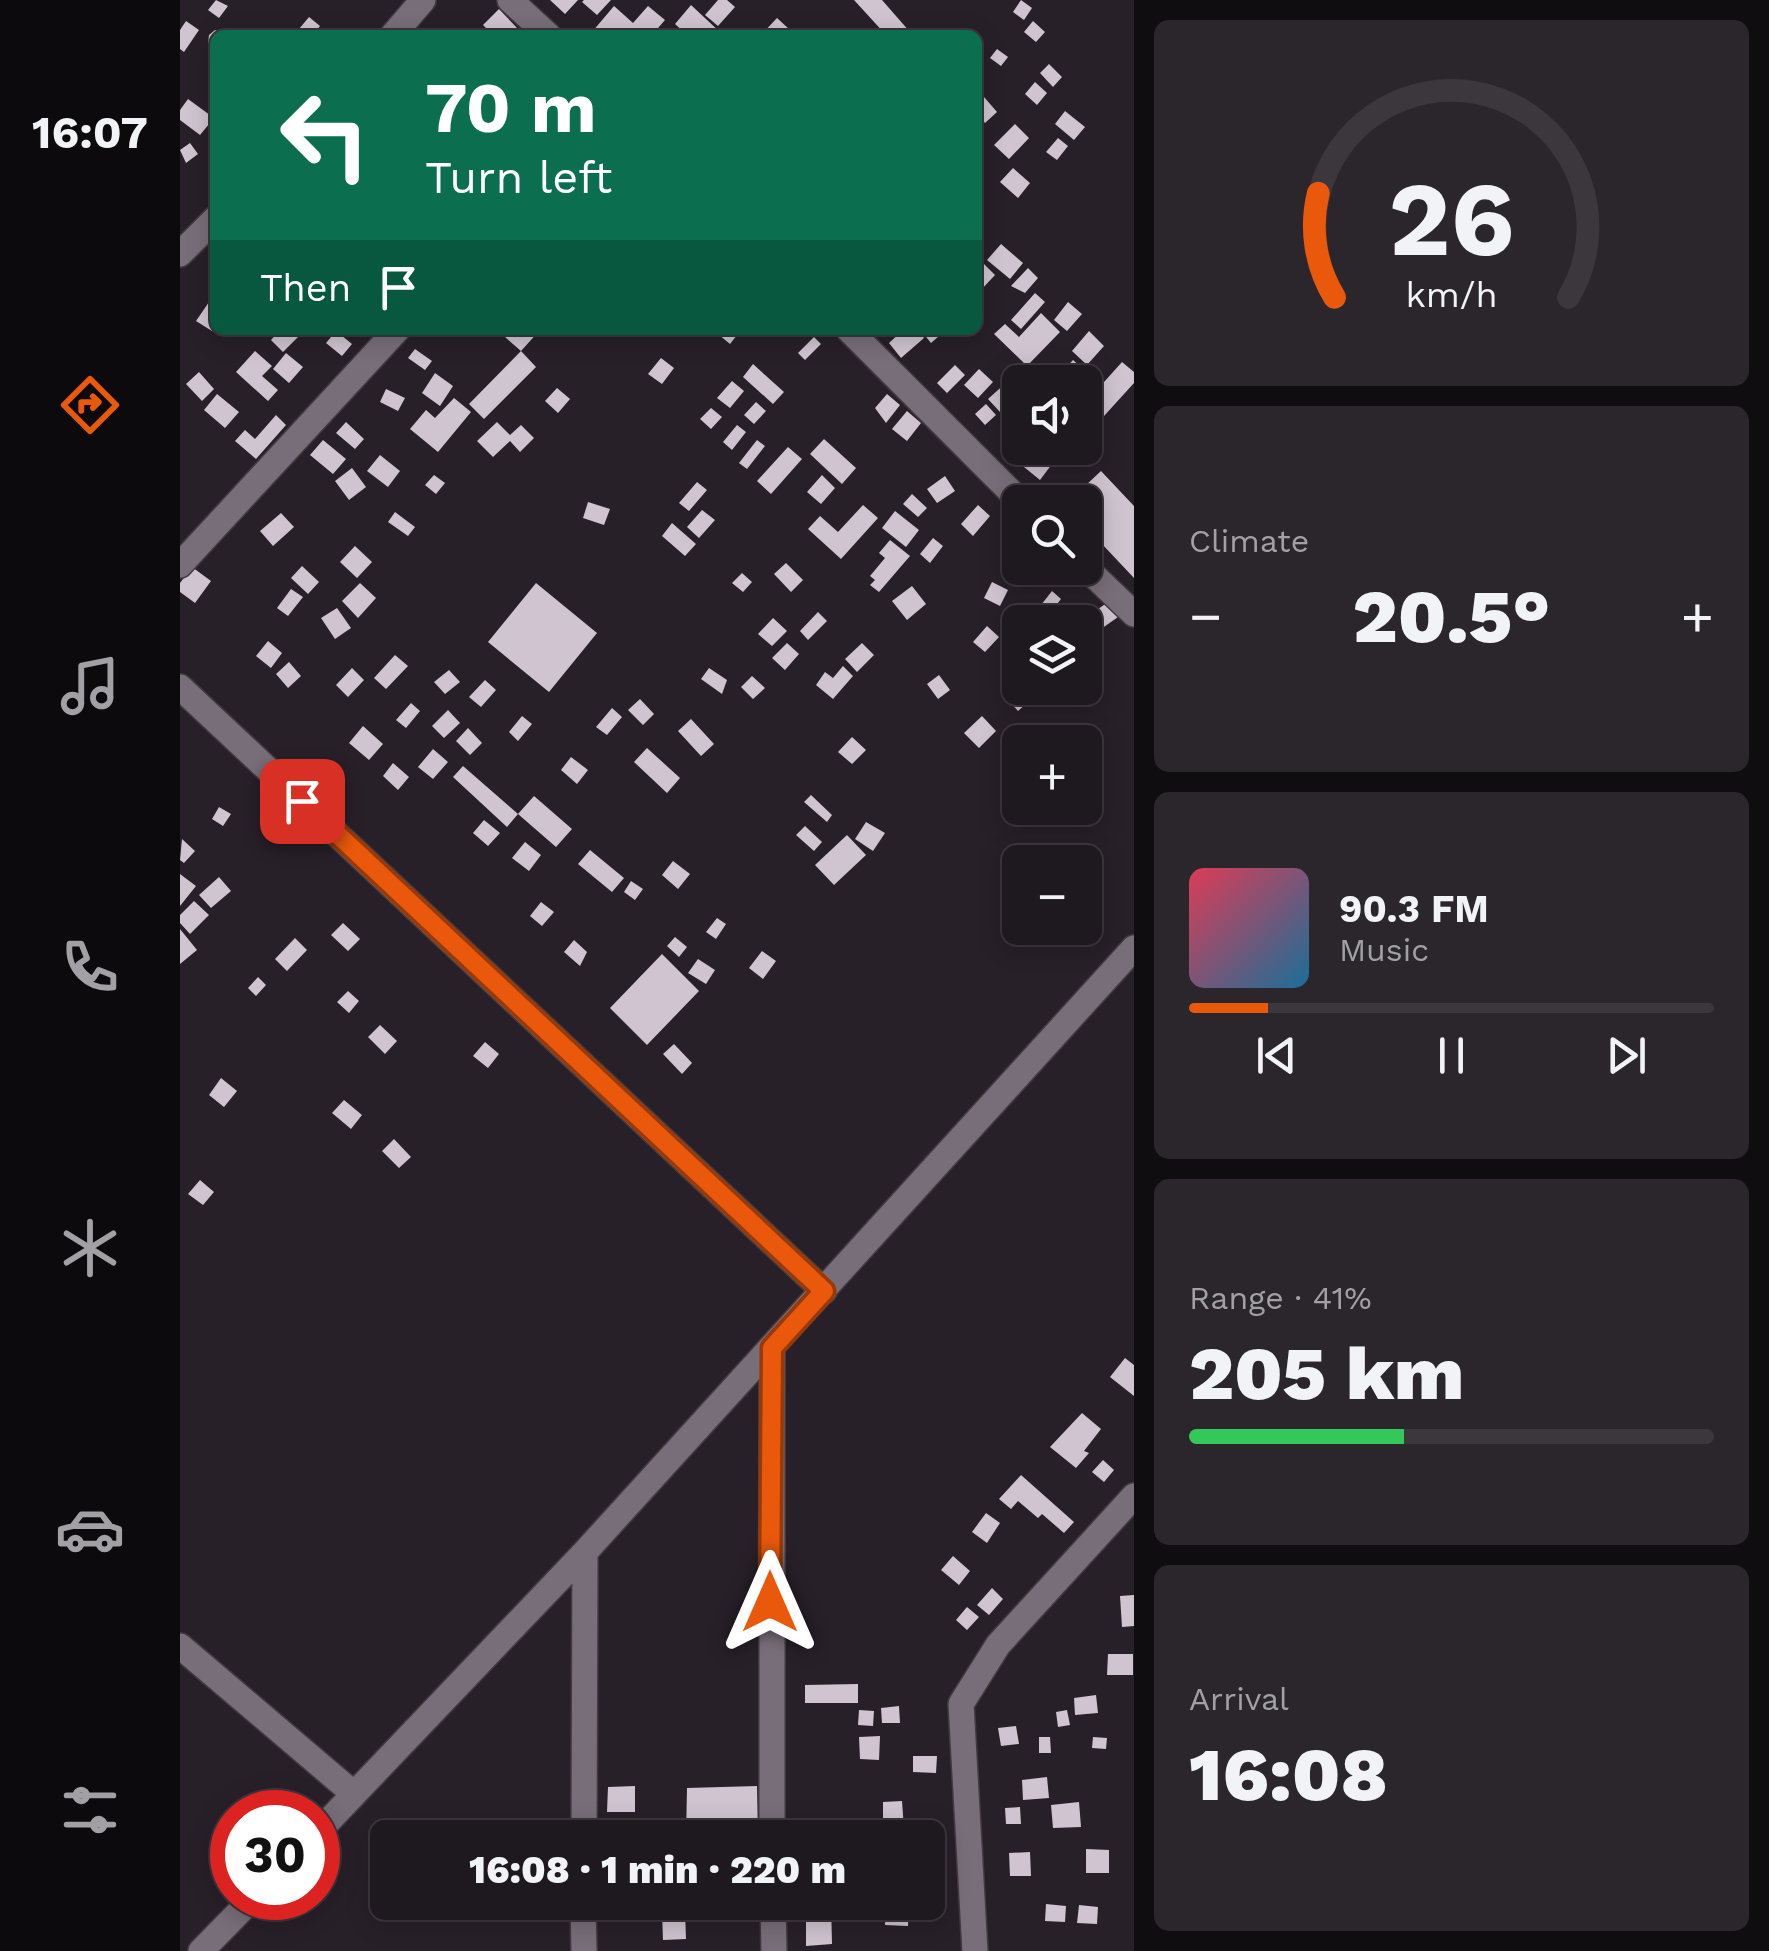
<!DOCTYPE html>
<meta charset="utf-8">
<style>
:root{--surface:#1e181f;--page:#2b252c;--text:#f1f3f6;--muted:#a1a0a4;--line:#3c373d;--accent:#ea580c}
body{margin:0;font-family:"Work Sans",sans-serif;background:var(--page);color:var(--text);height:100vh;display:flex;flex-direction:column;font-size:38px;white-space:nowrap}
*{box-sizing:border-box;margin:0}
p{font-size:32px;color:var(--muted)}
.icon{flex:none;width:55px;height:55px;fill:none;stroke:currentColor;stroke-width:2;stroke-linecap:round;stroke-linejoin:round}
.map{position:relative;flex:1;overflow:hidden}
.drawer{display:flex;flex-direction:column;gap:20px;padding:20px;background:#100d11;width:635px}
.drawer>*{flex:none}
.top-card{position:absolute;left:30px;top:30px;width:772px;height:305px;border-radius:15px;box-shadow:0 5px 25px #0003,0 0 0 2px var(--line);background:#0b6e4f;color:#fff;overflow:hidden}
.buttons{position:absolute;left:822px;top:365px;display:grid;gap:20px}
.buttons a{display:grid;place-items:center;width:100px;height:100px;border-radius:15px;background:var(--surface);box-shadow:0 5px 25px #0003,0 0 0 2px var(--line);font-size:50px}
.speed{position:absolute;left:30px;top:1790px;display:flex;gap:20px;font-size:50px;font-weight:700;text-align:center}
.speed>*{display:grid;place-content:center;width:130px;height:130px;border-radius:50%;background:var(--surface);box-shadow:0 5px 25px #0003,0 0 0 2px var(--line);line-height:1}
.speed .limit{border:15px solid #d22;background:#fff;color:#111}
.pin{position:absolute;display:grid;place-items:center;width:85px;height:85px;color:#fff;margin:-42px;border-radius:20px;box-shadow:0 5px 15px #0006}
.me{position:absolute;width:110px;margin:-55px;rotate:0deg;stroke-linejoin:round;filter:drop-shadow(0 0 8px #0008)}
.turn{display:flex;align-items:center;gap:35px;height:210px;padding:0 50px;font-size:45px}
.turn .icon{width:130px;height:130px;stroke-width:2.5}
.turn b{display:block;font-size:70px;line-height:85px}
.then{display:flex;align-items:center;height:95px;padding:0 50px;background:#0003;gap:20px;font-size:38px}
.big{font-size:75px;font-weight:800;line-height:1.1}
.drawer .widget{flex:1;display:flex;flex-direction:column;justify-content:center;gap:15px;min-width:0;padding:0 35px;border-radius:15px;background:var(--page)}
.drawer .dial{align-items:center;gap:0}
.dial svg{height:260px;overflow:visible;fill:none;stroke:var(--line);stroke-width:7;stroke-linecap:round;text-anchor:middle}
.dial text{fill:var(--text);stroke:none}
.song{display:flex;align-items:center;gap:30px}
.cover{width:120px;height:120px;border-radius:15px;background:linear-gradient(135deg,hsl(350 70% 55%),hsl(200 70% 35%))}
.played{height:10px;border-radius:5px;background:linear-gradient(90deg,var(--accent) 15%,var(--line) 15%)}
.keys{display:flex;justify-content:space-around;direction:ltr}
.heat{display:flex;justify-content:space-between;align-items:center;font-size:55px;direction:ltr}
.charge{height:15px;border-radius:8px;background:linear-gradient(90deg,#34c759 41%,var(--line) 0)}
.trip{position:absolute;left:190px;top:1820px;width:575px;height:100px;border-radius:15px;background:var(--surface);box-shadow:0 5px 25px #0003,0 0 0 2px var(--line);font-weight:800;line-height:100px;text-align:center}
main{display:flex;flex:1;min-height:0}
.tab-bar{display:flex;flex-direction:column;width:180px;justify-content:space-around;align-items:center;background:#0c0a0c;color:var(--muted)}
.tab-bar .icon{width:70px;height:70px}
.tab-bar .on{color:var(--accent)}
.tab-bar b{font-size:45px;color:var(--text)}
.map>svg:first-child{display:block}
.building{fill:#cfc4d0}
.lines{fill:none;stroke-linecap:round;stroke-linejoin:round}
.minor-casing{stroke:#413a41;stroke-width:28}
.minor{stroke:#786e79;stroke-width:25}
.route-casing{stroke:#983908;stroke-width:25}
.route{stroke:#ea580c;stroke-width:18}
</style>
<main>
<nav class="tab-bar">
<b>16:07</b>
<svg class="icon on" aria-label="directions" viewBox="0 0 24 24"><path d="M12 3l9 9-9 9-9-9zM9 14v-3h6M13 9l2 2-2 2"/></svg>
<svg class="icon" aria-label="music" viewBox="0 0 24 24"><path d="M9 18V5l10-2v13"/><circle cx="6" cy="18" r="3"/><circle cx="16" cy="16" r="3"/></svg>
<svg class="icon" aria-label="phone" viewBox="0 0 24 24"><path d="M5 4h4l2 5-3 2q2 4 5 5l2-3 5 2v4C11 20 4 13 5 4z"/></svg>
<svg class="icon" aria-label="climate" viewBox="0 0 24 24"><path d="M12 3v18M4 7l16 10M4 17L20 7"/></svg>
<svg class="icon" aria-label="car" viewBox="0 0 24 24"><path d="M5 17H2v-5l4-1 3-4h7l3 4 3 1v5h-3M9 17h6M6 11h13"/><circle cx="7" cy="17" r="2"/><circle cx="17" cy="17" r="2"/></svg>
<svg class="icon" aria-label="filters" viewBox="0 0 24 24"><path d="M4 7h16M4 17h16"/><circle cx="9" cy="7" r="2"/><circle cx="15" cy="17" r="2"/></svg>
</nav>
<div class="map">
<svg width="954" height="1951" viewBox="0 0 954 1951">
<rect width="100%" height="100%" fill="#282029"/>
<path class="building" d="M36 0 48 6 39 18 28 10Z
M370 0H398L385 14Z
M404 0H431L417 15 402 2Z
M538 0H547L555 7 538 26 525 15Z
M674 0H702L730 32 726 35H706Z
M841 0 852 8 844 20 833 12Z
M511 5 541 33 539 35H507L495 24Z
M434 6 453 23 468 6 485 20 472 35H416L412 32Z
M319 9 338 29 332 35H313L303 25Z
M129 17 140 26 133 35H114Z
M597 18 609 29 604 35H581Z
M6 21 19 30 4 52 0 49V30Z
M853 21 865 32 856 42 844 32Z
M35 30 53 35H35V55L28 45 29 35Z
M817 49 828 57 821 66 810 58Z
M869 64 882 77 873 87 860 73Z
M855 82 867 93 857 105 845 94Z
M804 97 817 112 805 123 798 115V103Z
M8 99 34 118 20 135 0 120V110Z
M885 111 905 127 894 140 875 124Z
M835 124 849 138 829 159 814 145Z
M878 138 888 146 877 160 866 152Z
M10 143 18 154 6 163 0 150Z
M833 168 850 183 838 198 820 182Z
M821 244 843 263 830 279 807 260Z
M804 264 815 275 801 290 798 287V272Z
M848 268 858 278 845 293 831 286Z
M855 293 865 302 841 329 831 320Z
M29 302 35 306 32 331 16 321Z
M888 302 902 314 887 331 874 320Z
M861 313 880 332 847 366 814 334 825 324 839 337Z
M100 330H125L103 352 91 340Z
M331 330H360L341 351 325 337Z
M542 330H561L550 344 538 334Z
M723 330H737L744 338 721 358 709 343Z
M747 330H766L751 343 743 333Z
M156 331 172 344 162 356 146 343Z
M909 331 924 346 907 365 892 351Z
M634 337 641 344 625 360 618 353Z
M235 349 252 361 245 370 228 358Z
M75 351 92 366 82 376 98 390 88 401 56 372Z
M341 351 356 367 304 419 289 404Z
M106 353 123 367 109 383 93 369Z
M481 358 494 368 482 384 468 374Z
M893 360 903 369 892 380 882 372Z
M942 362 954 372V383L924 416 907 401Z
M573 364 604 392 593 404 563 377Z
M775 365 785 375 767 393 757 383Z
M910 366 919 374 908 390 905 382H897Z
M799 369 813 382 798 398 784 385Z
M19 372 34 389 22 401 6 384Z
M255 373 273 386 260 406 242 393Z
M552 381 564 391 550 408 537 398Z
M827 382 839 395 820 412 808 399Z
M377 388 390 399 378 413 365 401Z
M206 389 225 398 218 411 200 402Z
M37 394 59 412 45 428 24 410Z
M707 394 720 405 706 423 695 408Z
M274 398 291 412 258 452 230 429 246 410 255 418Z
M576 402 586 411 574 424 564 415Z
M806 404 816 415 805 425 795 414Z
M531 408 542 417 531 429 520 419Z
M727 411 741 423 727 441 712 429Z
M96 415 106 425 76 459 55 441 65 430 75 439Z
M166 422 184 439 175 449 156 433Z
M317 422 330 435 341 425 354 438 340 452 330 441 313 457 297 441Z
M557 425 566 432 552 450 543 442Z
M644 439 676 468 662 484 630 454Z
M143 440 166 459 153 474 130 455Z
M577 440 585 446 567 469 559 463Z
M608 447 622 459 591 494 577 481Z
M859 448H884L860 480 844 467Z
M200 455 220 471 208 487 187 471Z
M172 468 186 487 169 500 155 481Z
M921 471 954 506V578L905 526V502H888Z
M254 475 265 483 256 494 245 485Z
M642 475 655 488 641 504 627 492Z
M765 476 775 491 757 503 747 489Z
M517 482 527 490 509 511 499 503Z
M732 494 747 508 738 517 723 504Z
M408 502 430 509 424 525 403 518Z
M683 505 698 518 661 559 628 529 640 516 658 532Z
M798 505 810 516 793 536 781 524Z
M522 510 535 520 519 538 507 527Z
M715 511 739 530 726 547 702 528Z
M215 512 235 527 228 536 208 522Z
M101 513 114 527 93 546 80 531Z
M492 523 516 544 505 556 482 536Z
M753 538 763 546 750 563 740 554Z
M710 540 730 556 699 592 690 585 695 580 690 576 705 558 699 553Z
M175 546 192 562 177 578 160 562Z
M606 563 623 580 611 592 594 574Z
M122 566 139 582 128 594 111 578Z
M12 567 31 581 15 603 0 592V583Z
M562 573 572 582 563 592 552 583Z
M812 582 828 590 820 606 804 598Z
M180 583 196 598 178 618 162 601Z
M356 583 417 633 369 692 308 642Z
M732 586 746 604 727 620 712 601Z
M111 589 123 597 108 616 97 608Z
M872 591 881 599 870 613 861 605Z
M928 602 938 617 921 629 911 614Z
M157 608 171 628 155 639 141 618Z
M638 612 647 621 628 640 620 631Z
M593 618 607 631 592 646 578 634Z
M807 626 819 637 805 652 793 642Z
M88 641 102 653 91 668 76 656Z
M607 643 619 654 605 670 592 658Z
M682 643 694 655 677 672 665 659Z
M215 655 228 666 206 689 194 678Z
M109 662 121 676 108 688 96 674Z
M663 666 673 676 653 699 636 685 645 672 653 678Z
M172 668 184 680 168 697 156 685Z
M529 668 547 680 542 694 521 679Z
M269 670 280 682 265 694 254 682Z
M759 675 770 690 758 699 747 684Z
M572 676 585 688 573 699 561 687Z
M305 680 316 690 301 707 289 697Z
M840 681V688H853L858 693 838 711 824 695Z
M460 699 474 714 463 725 448 710Z
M231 703 240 711 226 728 216 720Z
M432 708 442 717 427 735 416 727Z
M268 710 280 723 264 738 252 726Z
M342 716 352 724 338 741 329 732Z
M802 716 816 731 799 748 784 733Z
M511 719 534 744 521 756 498 731Z
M183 726 203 744 189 760 169 743Z
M288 728 302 743 290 755 276 741Z
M672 737 686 750 672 764 658 752Z
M467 748 500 778 487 793 454 762Z
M253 749 268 762 253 779 238 767Z
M391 757 408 770 397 784 381 770Z
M213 763 229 777 218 790 203 776Z
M283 766 338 814 327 827 273 777Z
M631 795 652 815 647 822 624 802Z
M354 796 392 829 376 847 338 814Z
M39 807 51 814 43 826 32 819Z
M304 820 320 833 308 846 293 833Z
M686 822 705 833 693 851 675 839Z
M625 826 642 842 634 851 616 835Z
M667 835 686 855 654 885 635 865Z
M2 839 15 851 4 863 0 860Z
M345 842 361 855 349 871 332 858Z
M410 850 444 878 432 892 398 864Z
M493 861 510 874 498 889 482 875Z
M0 874 16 886 0 906Z
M39 877 51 891 31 908 19 895Z
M451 881 463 889 455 900 444 892Z
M14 901 29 915 10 934 0 923V915Z
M361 902 374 912 362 926 350 916Z
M537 918 546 924 536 939 526 932Z
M163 923 180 939 168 951 151 935Z
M0 929 17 950 0 964Z
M495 937 507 947 499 957 487 946Z
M115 938 127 950 107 971 95 959Z
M394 940 407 952 400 966 384 952Z
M582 951 596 961 583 979 569 968Z
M482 954 519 991 467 1045 430 1008Z
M518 959 535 970 526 984 508 973Z
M78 977 86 985 76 996 68 988Z
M168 991 179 1001 169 1013 157 1002Z
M200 1025 217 1041 205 1054 188 1037Z
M305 1042 319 1054 308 1068 293 1056Z
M494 1044 512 1063 502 1074 483 1054Z
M41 1078 57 1091 44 1107 29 1095Z
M164 1100 182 1115 171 1129 152 1113Z
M214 1139 231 1157 219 1168 202 1151Z
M20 1180 34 1192 23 1205 8 1194Z
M945 1358 954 1365V1396L930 1377Z
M902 1413 921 1429 904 1451 909 1453 896 1468 870 1447Z
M923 1460 934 1470 924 1482 912 1472Z
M841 1475 894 1522 884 1533 862 1514 858 1518 838 1501 831 1509 819 1499Z
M806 1513 820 1523 807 1543 792 1532Z
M773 1556 790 1571 779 1585 761 1570Z
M812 1588 823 1599 809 1615 797 1605Z
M954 1595V1626L942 1627 940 1596Z
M787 1607 799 1617 787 1630 776 1620Z
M928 1654H953V1675H927Z
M678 1684V1703H625V1685Z
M916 1695 918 1713 895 1715 894 1698Z
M719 1706 720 1723H702L701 1708Z
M679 1710 694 1711 693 1726 678 1725Z
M887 1710 890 1725 878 1727 876 1712Z
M836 1726 839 1744 821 1746 818 1728Z
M700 1736 699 1760 680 1759 679 1737Z
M859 1737H870L871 1753H859Z
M913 1737 927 1738 926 1749 912 1748Z
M733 1756H757L756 1773 733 1772Z
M867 1777 869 1798 843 1800 842 1780Z
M455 1786V1812H427L428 1787Z
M577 1786 578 1838H506L507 1788Z
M722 1801 724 1829 703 1830V1802Z
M899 1802 901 1827 873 1828 871 1805Z
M840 1807 841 1824H826L825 1808Z
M906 1849 929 1850V1873H906Z
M850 1852 851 1876H830L829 1853Z
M626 1902H651L652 1944 626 1946Z
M706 1902H729L728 1926 705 1925Z
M866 1904 886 1906 885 1922 865 1921Z
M899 1905 918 1907 917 1924 897 1923Z
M505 1911 506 1939 483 1940 482 1912Z"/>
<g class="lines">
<defs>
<path id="minor" d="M330 0 368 35
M213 35 243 0
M0 254 35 219
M669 330 841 502
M0 565 217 330
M905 567 954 614
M0 687 644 1291
M592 1348V1838
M0 1646 174 1794
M138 1832 405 1552 954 948
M404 1838 405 1552
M403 1902 404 1951
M593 1902 594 1951
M21 1951 73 1898
M795 1951 781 1704 818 1645 954 1496"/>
</defs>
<use href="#minor" class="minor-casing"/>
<use href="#minor" class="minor"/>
</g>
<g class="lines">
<defs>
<path id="route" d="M122 801 644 1291 592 1348 590 1602"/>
</defs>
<use href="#route" class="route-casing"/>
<use href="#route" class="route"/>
</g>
</svg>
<div class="buttons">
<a><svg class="icon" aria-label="sound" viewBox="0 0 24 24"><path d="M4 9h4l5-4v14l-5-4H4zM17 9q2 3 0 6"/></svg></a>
<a><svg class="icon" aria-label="search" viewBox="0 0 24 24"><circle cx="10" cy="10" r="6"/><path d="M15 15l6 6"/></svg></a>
<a><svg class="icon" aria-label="layers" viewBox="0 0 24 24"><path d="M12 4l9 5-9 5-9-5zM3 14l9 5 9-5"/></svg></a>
<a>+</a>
<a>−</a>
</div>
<div class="speed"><div class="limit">30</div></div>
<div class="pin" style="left:122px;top:801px;background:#d93025"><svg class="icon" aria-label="arrive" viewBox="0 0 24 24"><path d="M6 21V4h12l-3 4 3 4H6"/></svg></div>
<svg class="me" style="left:590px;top:1602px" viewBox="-20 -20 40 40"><path d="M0-17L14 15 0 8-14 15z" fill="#ea580c" stroke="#fff" stroke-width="4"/></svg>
<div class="trip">16:08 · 1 min · 220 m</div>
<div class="top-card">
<div class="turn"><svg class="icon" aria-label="left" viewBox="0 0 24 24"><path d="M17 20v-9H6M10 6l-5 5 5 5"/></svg><div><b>70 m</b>Turn left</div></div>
<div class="then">Then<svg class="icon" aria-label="arrive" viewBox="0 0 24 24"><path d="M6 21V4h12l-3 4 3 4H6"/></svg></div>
</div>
</div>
<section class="drawer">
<div class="widget dial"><svg viewBox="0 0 100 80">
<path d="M14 69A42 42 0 1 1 86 69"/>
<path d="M14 69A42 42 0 0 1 9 37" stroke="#ea580c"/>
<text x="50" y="56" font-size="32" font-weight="700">26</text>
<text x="50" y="72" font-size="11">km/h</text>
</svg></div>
<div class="widget"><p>Climate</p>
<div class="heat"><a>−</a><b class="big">20.5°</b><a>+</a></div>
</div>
<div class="widget">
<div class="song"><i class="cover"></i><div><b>90.3 FM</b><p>Music</p></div></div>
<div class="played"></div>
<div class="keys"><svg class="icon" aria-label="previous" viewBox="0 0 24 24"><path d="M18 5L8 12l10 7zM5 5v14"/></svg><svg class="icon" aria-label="pause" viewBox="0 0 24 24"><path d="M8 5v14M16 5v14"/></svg><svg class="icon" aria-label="next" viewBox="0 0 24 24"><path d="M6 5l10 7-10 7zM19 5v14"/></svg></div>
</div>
<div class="widget"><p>Range · 41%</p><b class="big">205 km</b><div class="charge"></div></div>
<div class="widget"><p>Arrival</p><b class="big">16:08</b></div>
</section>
</main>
